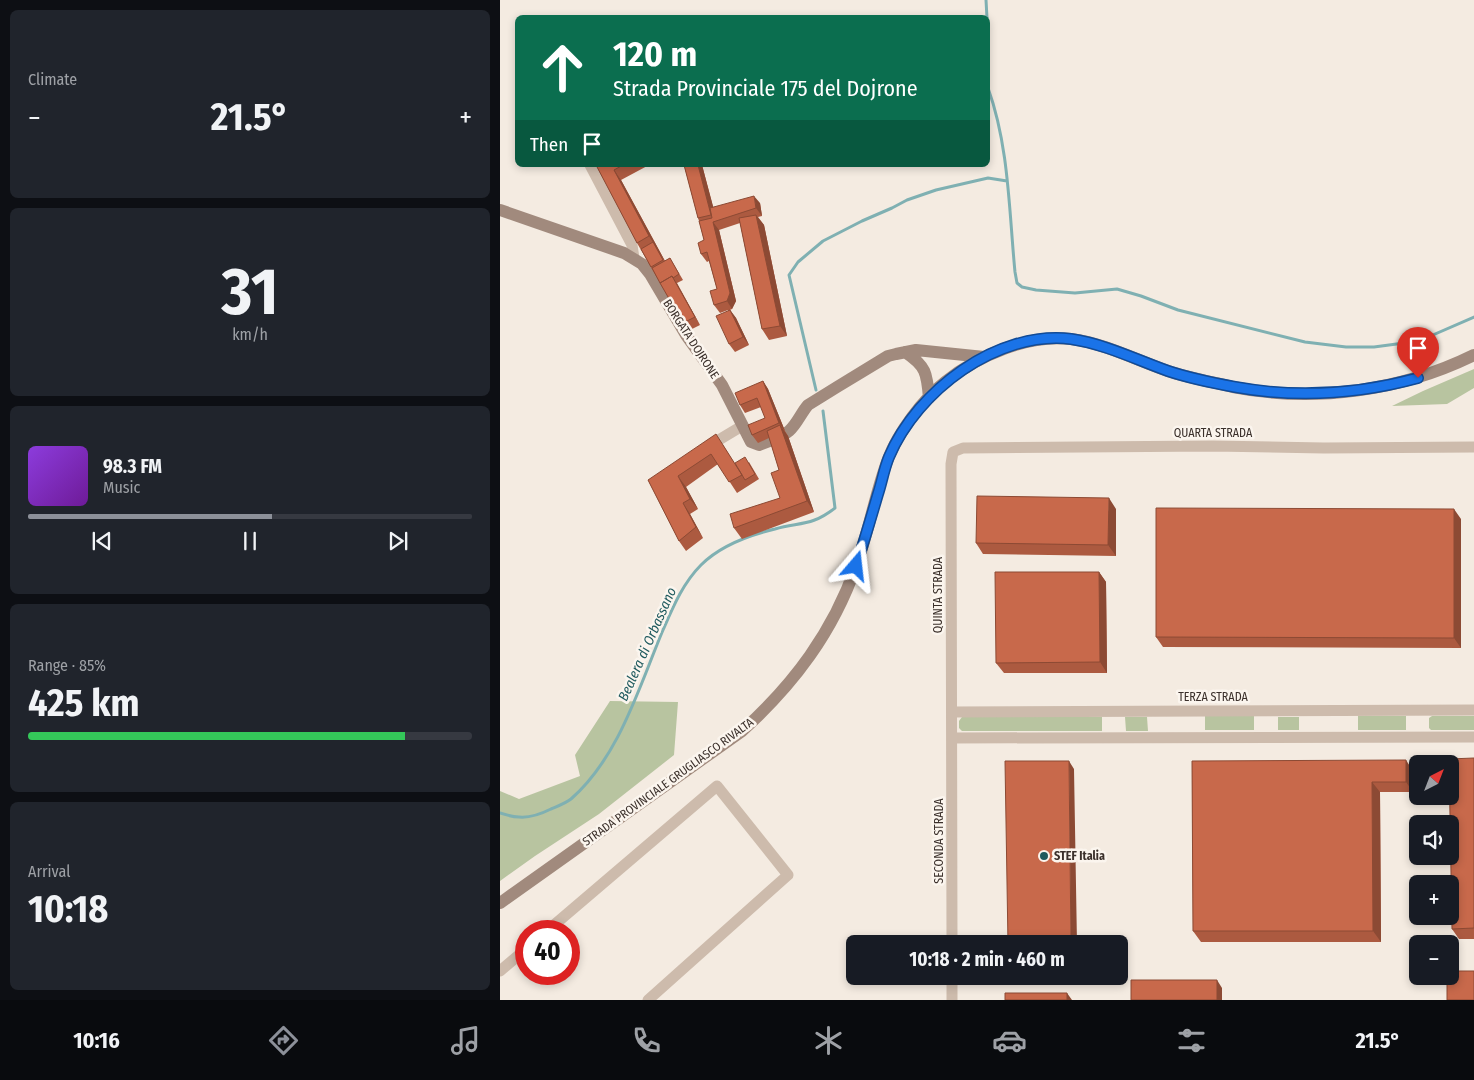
<!DOCTYPE html>
<meta charset="utf-8">
<style>
:root{--surface:#171b24;--page:#20242c;--text:#f1f3f6;--muted:#9ea1a6;--line:#363941;--accent:#8c9099}
body{margin:0;font-family:"Fira Sans Condensed",sans-serif;background:var(--page);color:var(--text);height:100vh;display:flex;flex-direction:column;font-size:19px;white-space:nowrap}
*{box-sizing:border-box;margin:0}
p{font-size:16px;color:var(--muted)}
.icon{flex:none;width:28px;height:28px;fill:none;stroke:currentColor;stroke-width:2;stroke-linecap:round;stroke-linejoin:round}
.map{position:relative;flex:1;overflow:hidden}
.sheet{display:flex;flex-direction:column;gap:10px;padding:10px;background:#0d0f14;width:500px}
.sheet>*{flex:none}
.top-card{position:absolute;left:15px;top:15px;width:475px;height:152px;border-radius:8px;box-shadow:0 2px 8px #0003;background:#0b6e4f;color:#fff;overflow:hidden}
.needle{width:32px;rotate:42deg}
.fabs{position:absolute;left:909px;top:755px;display:grid;gap:10px}
.fabs a{display:grid;place-items:center;width:50px;height:50px;border-radius:8px;background:var(--surface);box-shadow:0 2px 8px #0003;font-size:25px}
.speed{position:absolute;left:15px;top:920px;display:flex;gap:10px;font-size:25px;font-weight:700;text-align:center}
.speed>*{display:grid;place-content:center;width:65px;height:65px;border-radius:50%;background:var(--surface);box-shadow:0 2px 8px #0003;line-height:1}
.speed .limit{border:8px solid #d22;background:#fff;color:#111}
.pin{position:absolute;display:grid;place-items:center;width:42px;height:42px;color:#fff;margin:-51px -21px;border-radius:50% 50% 50% 0;rotate:-45deg;box-shadow:0 0 5px #0007}
.pin .icon{rotate:45deg}
.me{position:absolute;width:55px;margin:-28px;rotate:17deg;stroke-linejoin:round;filter:drop-shadow(0 0 4px #0008)}
.turn{display:flex;align-items:center;gap:18px;height:105px;padding:0 15px;font-size:22px}
.turn .icon{width:65px;height:65px;stroke-width:2.5}
.turn b{display:block;font-size:35px;line-height:42px}
.then{display:flex;align-items:center;height:48px;padding:0 15px;background:#0003;gap:10px;font-size:19px}
.big{font-size:38px;font-weight:700;line-height:1.1}
.sheet .widget{flex:1;display:flex;flex-direction:column;justify-content:center;gap:8px;min-width:0;padding:0 18px;border-radius:8px;background:var(--page)}
.sheet .dial{align-items:center;gap:0}
.dial b{font-size:65px;line-height:1}
.song{display:flex;align-items:center;gap:15px}
.cover{width:60px;height:60px;border-radius:8px;background:linear-gradient(135deg,hsl(270 70% 55%),hsl(280 70% 35%))}
.played{height:5px;border-radius:2px;background:linear-gradient(90deg,var(--accent) 55%,var(--line) 55%)}
.keys{display:flex;justify-content:space-around;direction:ltr}
.heat{display:flex;justify-content:space-between;align-items:center;font-size:28px;direction:ltr}
.charge{height:8px;border-radius:4px;background:linear-gradient(90deg,#34c759 85%,var(--line) 0)}
.trip{position:absolute;left:346px;top:935px;width:282px;height:50px;border-radius:8px;background:var(--surface);box-shadow:0 2px 8px #0003;font-weight:700;line-height:50px;text-align:center}
.menu{display:flex;height:80px;justify-content:space-around;align-items:center;background:#090b0e;color:var(--muted)}
.menu .icon{width:35px;height:35px}
.menu .selected{color:var(--accent)}
.menu b{font-size:22px;color:var(--text)}
main{display:flex;flex:1;min-height:0}
.map>svg:first-child{display:block}
.green{fill:#b8c4a0}
.lines{fill:none;stroke-linecap:round;stroke-linejoin:round}
.stream{stroke:#7fb0b2;stroke-width:3}
.street{stroke:#cdbbac;stroke-width:11}
.secondary{stroke:#a18a7d;stroke-width:12}
.wall{fill:#ac5a40}
.shaded-wall{fill:#8c4a34}
.building{fill:#c8694b;stroke:#8c4a34}
.route-casing{stroke:#114b97;stroke-width:12}
.route{stroke:#1a73e8;stroke-width:9}
.poi-dot{fill:#1f5a5e;stroke:#fbf5ee;stroke-width:2}
.labels{text-anchor:middle;stroke-width:5;stroke-linejoin:round;paint-order:stroke}
.street-label{font-size:12px;fill:#3b302b;stroke:#fbf5ee}
.poi-label{font-size:12px;font-weight:bold;fill:#3b302b;stroke:#fbf5ee;text-anchor:start}
.water-label{font-size:14px;font-style:italic;fill:#1f5a5e;stroke:#fbf5ee}
</style>
<main>
<section class="sheet">
<div class="widget"><p>Climate</p>
<div class="heat"><a>−</a><b class="big">21.5°</b><a>+</a></div>
</div>
<div class="widget dial"><b>31</b><p>km/h</p></div>
<div class="widget">
<div class="song"><i class="cover"></i><div><b>98.3 FM</b><p>Music</p></div></div>
<div class="played"></div>
<div class="keys"><svg class="icon" aria-label="previous" viewBox="0 0 24 24"><path d="M18 5L8 12l10 7zM5 5v14"/></svg><svg class="icon" aria-label="pause" viewBox="0 0 24 24"><path d="M8 5v14M16 5v14"/></svg><svg class="icon" aria-label="next" viewBox="0 0 24 24"><path d="M6 5l10 7-10 7zM19 5v14"/></svg></div>
</div>
<div class="widget"><p>Range · 85%</p><b class="big">425 km</b><div class="charge"></div></div>
<div class="widget"><p>Arrival</p><b class="big">10:18</b></div>
</section>
<div class="map">
<svg width="974" height="1000" viewBox="0 0 974 1000">
<rect width="100%" height="100%" fill="#f4ebe1"/>
<path class="green" d="M974 369V388L947 404 892 406 923 391Z
M110 701 178 702 174 755 99 814 35 856 0 881V791L19 799 80 776 75 755Z
M705 716H754V730H705Z
M858 716H906V730H858Z
M932 716H974V730H931L929 728V718Z
M462 717H602V731H462L459 728V721Z
M625 717H647L648 731H626Z
M778 717H799V730H778Z"/>
<g class="lines">
<path class="stream" d="M486 0 487 18
M488 88C509 146 509 211 515 272L517 283 522 287 536 290 575 293 617 289 641 296 678 310 805 342 846 347H874L919 341 974 317
M316 390 289 275 298 262 323 241 362 221 392 208 407 200 436 190 488 178 507 181
M0 813C6 815 12 817 19 817 30 818 41 814 51 809 58 806 66 803 71 799 119 757 139 687 163 630 173 607 183 583 201 565 220 546 250 535 275 529 301 522 312 526 335 508L323 411"/>
<path class="street" d="M90 165 132 245 134 258
M207 447 242 426
M452 712 974 710
M452 738 974 737
M47 931 217 786 288 875 148 1000
M452 944 451 464 453 452 463 448 713 446 824 448 974 447
M0 971 26 949
M452 1000V976"/>
<path class="secondary" d="M0 210 124 253 142 264 150 274 186 335 222 385 251 442 259 445C268 441 281 438 289 431 297 424 301 413 308 405L337 387 388 356 396 354 416 350 484 357
M405 352C426 366 427 373 429 398
M0 903 242 731C294 684 333 632 356 566 369 531 375 494 388 459 398 433 423 399 445 382 479 355 528 334 571 339 604 343 636 360 668 371 689 378 712 382 733 387 814 403 901 391 974 355"/>
</g>
<path class="wall" d="M96 165H149L121 180 165 261 170 258 183 280 177 283 200 325 188 331 183 323 137 243Z
M184 165H202L213 207 260 203 262 216 258 217 264 225 287 336 269 340 262 329 240 223 219 230 236 301 232 309 230 310 236 318 249 345 235 352 229 344 228 310 220 313 214 305 217 289 209 261 207 262 201 254 204 240 199 221 198 218Z
M263 381 268 389 285 431 288 436 314 512 242 539 234 528 280 498 279 470 269 438 258 443 252 435 265 418 261 407 245 413 240 405Z
M223 445 240 472 249 462 259 479 237 493 218 464 186 487 198 509 190 514 203 538 186 551 179 541 148 480Z
M616 509V556L483 554 476 543Z
M961 519V648L663 647 656 637Z
M599 572 606 582 607 673H504L496 663Z
M974 758V939H959L952 929Z
M692 761 913 771V792H880L881 942H701L693 931Z"/>
<path class="shaded-wall" d="M198 165H202L217 221H215L211 215Z
M114 170 121 180 167 265 149 236Z
M254 196 260 203 262 216 256 208Z
M256 215 264 225 287 336 280 326Z
M213 222 219 230 236 301 232 309 227 301Z
M172 276 177 284 200 325 195 317Z
M230 310 236 318 249 345 243 337Z
M263 381 268 389 285 431 279 423Z
M280 425 288 436 314 512 307 501Z
M178 476 186 487 198 509 190 499Z
M609 498 616 509V556L608 545Z
M183 503 190 514 203 538 196 527Z
M954 509 961 519V648L954 638Z
M599 572 606 582 607 673 600 662Z
M906 760 913 771V792L906 782Z
M569 761 574 769 577 944H571Z
M872 782 880 792 881 942 873 931Z
M717 980 722 988V1000H717Z
M567 993 572 1000H567Z"/>
<path class="building" d="M96 165H123L114 170 149 236 137 243Z
M184 165H198L211 215 198 218Z
M254 196 256 208 213 222 230 293 227 301 214 305 210 291 217 289 207 252 201 254 198 243 204 240 199 221 212 218 210 208Z
M256 215 280 326 262 329 239 218Z
M153 242 163 260 151 267 141 249Z
M170 258 179 274 173 278 172 276 160 283 152 268Z
M172 276 195 317 183 323 160 283Z
M230 310 243 337 229 344 216 316Z
M263 381 279 423 252 435 248 425 265 418 257 398 240 405 235 393Z
M280 425 307 501 234 528 230 514 280 498 271 473 279 470 267 431Z
M216 434 242 475 229 482 211 454 178 476 190 499 183 503 196 527 179 541 148 480Z
M245 457 255 474 245 480 235 463Z
M477 496 609 498 608 545 476 543Z
M656 508 954 509V638L656 637Z
M495 572H599L600 662 496 663Z
M974 758V928L952 929 949 759Z
M906 760V782H872L873 931H693L692 761Z
M505 761H569L571 944H508Z
M950 971H974V1000H947V976H950Z
M631 980H717V1000H631Z
M505 993H567V1000H505Z"/>
<g class="lines">
<defs>
<path id="route" d="M356 566C364 542 371 518 378 494 382 482 384 469 389 457 417 391 497 330 571 339 605 344 637 360 668 371 689 378 713 383 735 387 796 398 859 394 918 378"/>
</defs>
<use href="#route" class="route-casing"/>
<use href="#route" class="route"/>
</g>
<circle class="poi-dot" cx="544" cy="856" r="5"/>
<g class="labels">
<g class="street-label">
<text transform="translate(191 339) rotate(57)" y="4">BORGATA DOJRONE</text>
<text x="713" y="437">QUARTA STRADA</text>
<text transform="translate(438 595) rotate(-90)" y="4">QUINTA STRADA</text>
<text x="713" y="701">TERZA STRADA</text>
<text transform="translate(168 782) rotate(-36)" y="4">STRADA PROVINCIALE GRUGLIASCO RIVALTA</text>
<text transform="translate(439 841) rotate(-90)" y="4">SECONDA STRADA</text>
</g>
<g class="poi-label">
<text x="554" y="860">STEF Italia</text>
</g>
<g class="water-label">
<text transform="translate(147 644) rotate(-66)" y="5">Bealera di Orbassano</text>
</g>
</g>
</svg>
<div class="fabs">
<a><svg class="needle" viewBox="-14 -14 28 28"><path d="M0-13l5 13h-10z" fill="#e53935"/><path d="M0 13l5-13h-10z" fill="#9ea1a6"/></svg></a>
<a><svg class="icon" aria-label="sound" viewBox="0 0 24 24"><path d="M4 9h4l5-4v14l-5-4H4zM17 9q2 3 0 6"/></svg></a>
<a>+</a>
<a>−</a>
</div>
<div class="speed"><div class="limit">40</div></div>
<div class="pin" style="left:918px;top:378px;background:#d93025"><svg class="icon" aria-label="arrive" viewBox="0 0 24 24"><path d="M6 21V4h12l-3 4 3 4H6"/></svg></div>
<svg class="me" style="left:356px;top:566px" viewBox="-20 -20 40 40"><path d="M0-17L14 15 0 8-14 15z" fill="#1a73e8" stroke="#fff" stroke-width="4"/></svg>
<div class="trip">10:18 · 2 min · 460 m</div>
<div class="top-card">
<div class="turn"><svg class="icon" aria-label="ahead" viewBox="0 0 24 24"><path d="M12 20V5M6 11l6-6 6 6"/></svg><div><b>120 m</b>Strada Provinciale 175 del Dojrone</div></div>
<div class="then">Then<svg class="icon" aria-label="arrive" viewBox="0 0 24 24"><path d="M6 21V4h12l-3 4 3 4H6"/></svg></div>
</div>
</div>
</main>
<nav class="menu">
<b>10:16</b>
<svg class="icon selected" aria-label="directions" viewBox="0 0 24 24"><path d="M12 3l9 9-9 9-9-9zM9 14v-3h6M13 9l2 2-2 2"/></svg>
<svg class="icon" aria-label="music" viewBox="0 0 24 24"><path d="M9 18V5l10-2v13"/><circle cx="6" cy="18" r="3"/><circle cx="16" cy="16" r="3"/></svg>
<svg class="icon" aria-label="phone" viewBox="0 0 24 24"><path d="M5 4h4l2 5-3 2q2 4 5 5l2-3 5 2v4C11 20 4 13 5 4z"/></svg>
<svg class="icon" aria-label="climate" viewBox="0 0 24 24"><path d="M12 3v18M4 7l16 10M4 17L20 7"/></svg>
<svg class="icon" aria-label="car" viewBox="0 0 24 24"><path d="M5 17H2v-5l4-1 3-4h7l3 4 3 1v5h-3M9 17h6M6 11h13"/><circle cx="7" cy="17" r="2"/><circle cx="17" cy="17" r="2"/></svg>
<svg class="icon" aria-label="filters" viewBox="0 0 24 24"><path d="M4 7h16M4 17h16"/><circle cx="9" cy="7" r="2"/><circle cx="15" cy="17" r="2"/></svg>
<b>21.5°</b>
</nav>
